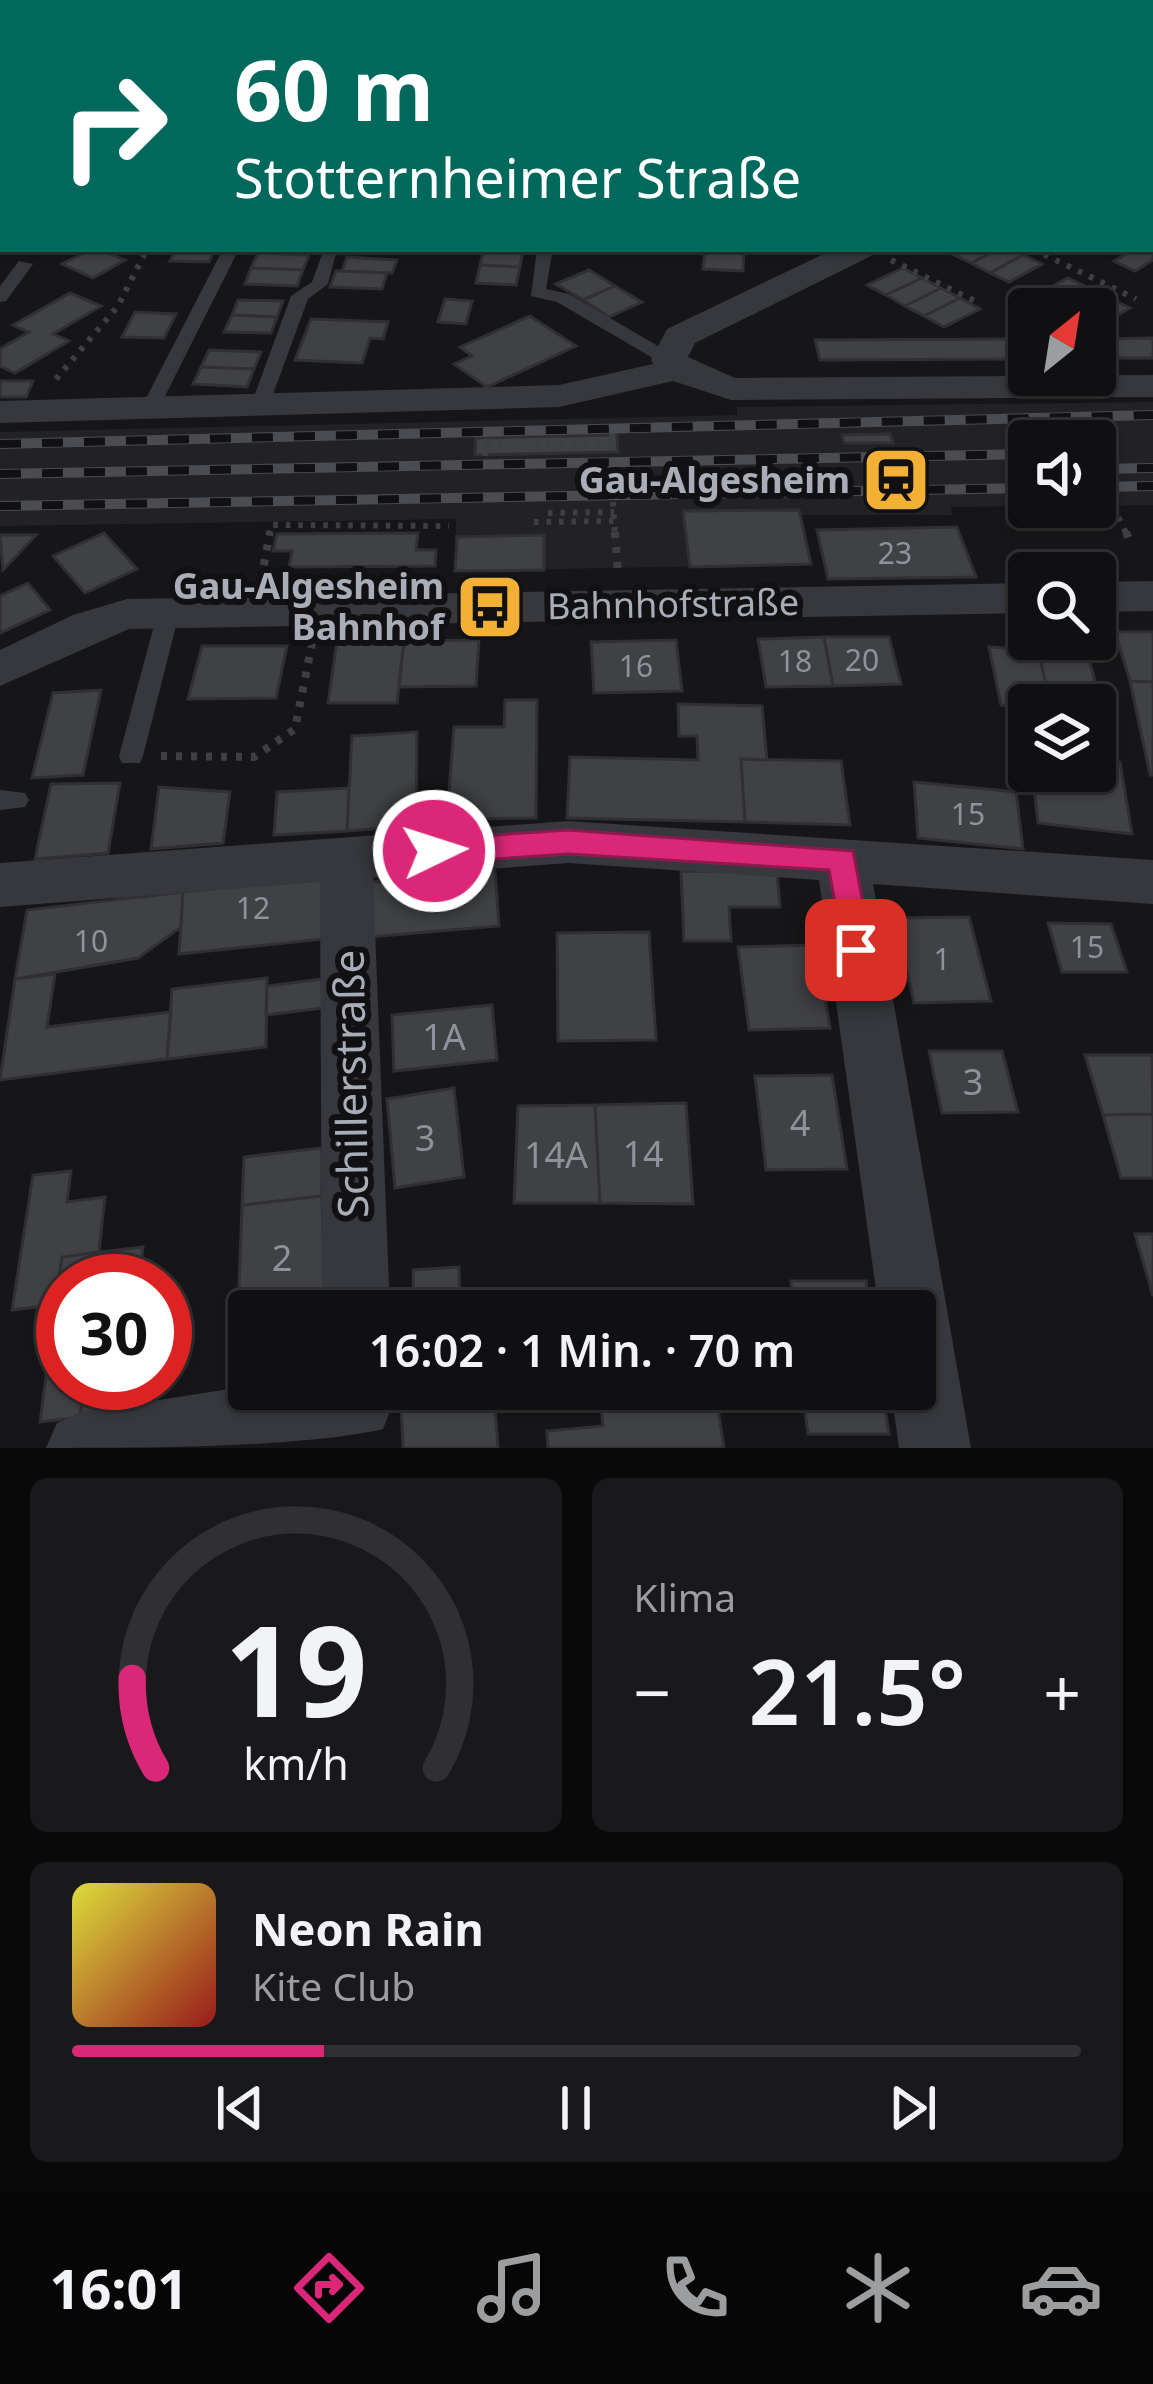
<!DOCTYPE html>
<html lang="de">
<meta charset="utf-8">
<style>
:root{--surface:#101012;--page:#19191b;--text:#f1f3f6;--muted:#9c9d9f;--line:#303032;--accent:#db2777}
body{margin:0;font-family:"Noto Sans",sans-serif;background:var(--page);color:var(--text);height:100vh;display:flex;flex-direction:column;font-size:45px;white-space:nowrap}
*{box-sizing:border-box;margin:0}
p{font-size:39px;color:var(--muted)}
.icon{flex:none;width:66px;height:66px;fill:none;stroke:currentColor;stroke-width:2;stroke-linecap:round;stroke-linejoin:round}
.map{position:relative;height:1448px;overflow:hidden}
.details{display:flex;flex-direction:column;gap:30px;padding:30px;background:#09090a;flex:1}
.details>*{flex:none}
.guide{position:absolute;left:0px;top:0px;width:1155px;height:252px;box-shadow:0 3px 9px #0004,0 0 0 3px var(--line);background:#00695c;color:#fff;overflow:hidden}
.needle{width:78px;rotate:30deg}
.controls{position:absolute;left:1008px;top:288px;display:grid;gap:24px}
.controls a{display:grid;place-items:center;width:108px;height:108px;border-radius:12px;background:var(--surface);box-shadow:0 3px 9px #0004,0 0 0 3px var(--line);font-size:60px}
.speed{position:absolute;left:36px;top:1254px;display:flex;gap:24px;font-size:60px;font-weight:700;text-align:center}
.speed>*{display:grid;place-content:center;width:156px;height:156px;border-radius:50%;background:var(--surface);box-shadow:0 3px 9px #0004,0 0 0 3px var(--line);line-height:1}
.speed .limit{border:18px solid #d22;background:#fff;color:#111}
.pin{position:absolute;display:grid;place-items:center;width:102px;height:102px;color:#fff;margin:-51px;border-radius:24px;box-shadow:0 6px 18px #0006}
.me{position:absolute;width:132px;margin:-66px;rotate:86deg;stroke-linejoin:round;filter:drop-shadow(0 0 9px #0008)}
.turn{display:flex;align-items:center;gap:42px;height:252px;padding:0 36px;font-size:54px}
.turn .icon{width:156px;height:156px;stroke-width:2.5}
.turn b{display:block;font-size:84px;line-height:102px}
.big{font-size:90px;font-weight:600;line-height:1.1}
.details .widget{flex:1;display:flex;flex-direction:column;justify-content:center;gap:18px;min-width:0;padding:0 42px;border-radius:18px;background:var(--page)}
.details .dial{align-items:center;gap:0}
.dial svg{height:312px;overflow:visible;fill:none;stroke:var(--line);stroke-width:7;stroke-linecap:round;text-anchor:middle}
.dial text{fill:var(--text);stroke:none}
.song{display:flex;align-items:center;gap:36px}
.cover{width:144px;height:144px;border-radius:18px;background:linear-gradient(135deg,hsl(60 70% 55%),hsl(0 70% 35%))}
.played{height:12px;border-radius:6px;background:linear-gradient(90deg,var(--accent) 25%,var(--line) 25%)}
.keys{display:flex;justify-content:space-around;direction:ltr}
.heat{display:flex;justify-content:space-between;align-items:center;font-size:66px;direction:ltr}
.details .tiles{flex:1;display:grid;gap:30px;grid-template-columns:1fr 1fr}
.widget:last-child{grid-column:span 2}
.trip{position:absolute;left:228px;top:1290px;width:708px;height:120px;border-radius:12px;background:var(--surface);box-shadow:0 3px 9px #0004,0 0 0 3px var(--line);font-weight:600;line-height:120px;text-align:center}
.dock{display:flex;height:192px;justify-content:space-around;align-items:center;background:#060607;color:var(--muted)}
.dock .icon{width:84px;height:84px}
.dock .on{color:var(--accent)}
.dock b{font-size:54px;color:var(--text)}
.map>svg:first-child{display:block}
.built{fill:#222225}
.building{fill:#404145;stroke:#303034;stroke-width:3}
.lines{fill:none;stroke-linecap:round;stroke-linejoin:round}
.path-far1{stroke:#3d3f44;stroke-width:6;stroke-dasharray:4.5 8;stroke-linecap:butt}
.path{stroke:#3d3f44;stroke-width:8;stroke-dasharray:6 9;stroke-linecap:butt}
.service{fill:#37383d;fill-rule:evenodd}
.minor{fill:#37383d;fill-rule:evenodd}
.tertiary{fill:#37383d;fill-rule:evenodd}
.secondary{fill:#45474d;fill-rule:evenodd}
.rail-casing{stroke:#4a4c52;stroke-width:10}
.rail{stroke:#111113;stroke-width:8;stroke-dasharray:21;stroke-linecap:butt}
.route{fill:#db2777;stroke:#8e194d;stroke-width:3}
.labels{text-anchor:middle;stroke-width:12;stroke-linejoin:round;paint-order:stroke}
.number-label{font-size:30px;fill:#8e929b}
.poi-label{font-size:36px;font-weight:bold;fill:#a8adb8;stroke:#111113;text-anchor:end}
.street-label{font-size:36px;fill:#a8adb8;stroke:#111113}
.near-number-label{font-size:36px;fill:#8e929b}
.near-street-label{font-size:42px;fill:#a8adb8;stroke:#111113}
</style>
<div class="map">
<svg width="1153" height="1448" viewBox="0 0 1153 1448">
<rect width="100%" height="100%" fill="#161618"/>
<path class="built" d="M321 0H802L319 3Z
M1153 402V505L1095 506V441H1029V506L951 507 952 515H801L811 564 455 571 456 519 0 526V432L737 415V407Z"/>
<path class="building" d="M76 249H118L110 254 125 260 93 278 62 264 84 253Z
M176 249H215L209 262 170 261Z
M484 249H523L520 267 480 265Z
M705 249H744L743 271 703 269Z
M963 249H999L971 263 952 254Z
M999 249 1023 255 990 273 971 263Z
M1136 249H1153V260L1135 271 1114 261Z
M258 253 309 255 303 270 251 268Z
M1023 255 1042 264 1009 282 990 273Z
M347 257 397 260 392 273 342 271Z
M480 265 520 267 516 285 476 283Z
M251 268 303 270 297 286 245 284Z
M903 268 922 278 886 295 867 285Z
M589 270 615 286 583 300 556 284Z
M336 271H342L387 273 382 289 330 287Z
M922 278 941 288 905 306 886 295Z
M1068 278 1089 288 1054 306 1034 296Z
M615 286 642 302 609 317 583 300Z
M941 288 960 298 924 316 905 306Z
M1089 288 1109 298 1089 309 1054 306Z
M70 293 101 306 53 334 69 341 15 373 0 366V349L29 332 13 325Z
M960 298 980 309 944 327 924 316Z
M1109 298 1130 308 1096 327 1095 309H1089Z
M445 299 472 301 466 324 438 322Z
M238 300 283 301 277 317 232 315Z
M135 312 176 314 164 338 122 337Z
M232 315 277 317 271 333 224 332Z
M530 316 576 346 487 387 454 364 472 356 460 347Z
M311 319 388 322 383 339 370 338 362 363 295 360Z
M1153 338V358H1095V339Z
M1029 339V359L820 360 815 340Z
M209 350 261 352 254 369 201 367Z
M201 367 254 369 247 387 193 384Z
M0 381H33L26 397H0Z
M890 434 893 443H844L842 435Z
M617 435 618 452 475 455 476 438Z
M799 510 811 564 690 567 683 511Z
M957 527 976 577 828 579 817 530Z
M104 533 137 569 85 593 53 556Z
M418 533 416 550H436L435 566 289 567 292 551H273L277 534Z
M0 535H36L3 570Z
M544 535V570L455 571 457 537Z
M28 583 50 610 0 633V596Z
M1115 632H1153V682L1130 681Z
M824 637 833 686 766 687 758 639Z
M824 637H889L901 684 833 686Z
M479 640 476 686 399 687 404 641Z
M676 640 682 691 594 693 591 642Z
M337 641H404L397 703H328Z
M202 646H287L276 698 188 699Z
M989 647 1038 650 1051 705H1001Z
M1038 650 1087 652 1103 710 1095 709V705H1051Z
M1130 681 1153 682V775H1150Z
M101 690 83 775 32 778 53 693Z
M505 700H537L536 818 447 819 454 727H504Z
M678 704 762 706 767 760 741 759 745 822 567 818 570 757 698 760 697 736H679Z
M417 732 416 826 347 831 352 736Z
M741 759 841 761 850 825 745 822Z
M1095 759 1120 762 1132 834 1038 823 1032 771H1095Z
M914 782 1016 792 1023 849 918 838Z
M120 783 108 853 35 859 51 784Z
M159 787 230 792 223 843 151 849Z
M349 788 347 831 274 835 277 792Z
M495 871 499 926 368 937V882Z
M681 871 777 872 780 907H729L731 941H684Z
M324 877V939L179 954 183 892Z
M183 892 181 927 138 958 15 979 27 910Z
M969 917 991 1001 914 1003 895 918Z
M1048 923 1111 924 1127 972H1062Z
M649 932 656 1040 558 1041 557 933Z
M816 945 830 1028 749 1030 738 947Z
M55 974 47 1027 171 1012 167 1059 0 1080 15 979Z
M267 978 266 1047 167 1059 172 989Z
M322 979 323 1008 266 1015 267 986Z
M492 1005 497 1060 394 1071 392 1015Z
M929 1051H1002L1018 1112 942 1113Z
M1085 1055H1152L1153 1114 1103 1115Z
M832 1075 847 1169 766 1170 755 1076Z
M454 1088 464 1177 395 1188 387 1099Z
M686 1103 693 1204 600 1203 595 1105Z
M595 1105 600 1203H514L518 1106Z
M1153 1114V1178H1121L1103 1115Z
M322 1148V1196L242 1205 244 1157Z
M71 1171 67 1202 105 1197 99 1252 62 1257 55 1305 12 1310 33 1175Z
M322 1196 325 1311H249V1366L236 1368 242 1205Z
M1135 1234H1153V1296Z
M143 1247 139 1281H96L99 1252Z
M99 1252 96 1281H63V1383H84L80 1417 40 1422 62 1257Z
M459 1267 460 1311H414L413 1270Z
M791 1281H866L870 1311H794Z
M84 1383H130L128 1410 80 1417Z
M599 1389H715L724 1448H548L547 1431 603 1426Z
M802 1389H882L889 1434H808Z
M494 1394 498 1448H403L401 1406Z"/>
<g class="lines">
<path class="path-far1" d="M1033 249 1136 299
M891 260 981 304
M56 379 118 306 147 249
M612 433 613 455
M486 444H507
M534 444 613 442
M485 456 487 436
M613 502 615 535
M1113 506 1127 535
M548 513 614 512
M534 522 614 521
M269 535 271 525 449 526"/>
<path class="path" d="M615 532 618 573
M1126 532 1129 539
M261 580 270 532
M161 756 254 757 295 729 312 643"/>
<path class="service" d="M767 0H780L782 3H769Z
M1152 54H1153V62H1152Z
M223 249H239L159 408 150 414 143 412 141 408Z
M324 249H342L335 257 328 284 308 299 269 405 260 411 253 409 251 405 291 296 312 282Z
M537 249H553L546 289 569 294 675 356V364H663L557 302 531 296Z
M19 261 33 264 6 301 0 302V286Z
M168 606 179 614 143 756 140 763H122L119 756 157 614Z
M0 790 25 793 29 800 25 807 0 810Z"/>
<path class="minor" d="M1153 100V117H1152V100Z
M834 249H876L871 256 695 343 688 357 735 378 1153 375V397L731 400 673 381 559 407 0 423V401L559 385 653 364 651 360 667 329Z
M1153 581V611L1095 612V582Z
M1029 583V613L129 629 0 686V650L73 615 127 599Z
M568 821 1153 860V904L873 884 971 1448H899L891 1389H915V1311H879L819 880 568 863 373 878 390 1311H322L320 882 0 907V863Z
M249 1386 387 1389 393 1404 383 1429C299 1448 140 1448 46 1448L57 1423 82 1412Z"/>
<path class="tertiary" d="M0 95H3V115H0Z"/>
<path class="secondary" d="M886 0H949L884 3Z
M3 189V216L0 217V190Z"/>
<defs>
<path id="rail" d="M0 444 1153 415
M1095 469 1153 468
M0 474 1029 454
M1095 487 1153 486
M0 506 1029 488"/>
</defs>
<use href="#rail" class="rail-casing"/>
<use href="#rail" class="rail"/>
</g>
<path class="route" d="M568 830 853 851 872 950 868 959 856 963 845 959 829 870 568 854 434 863 424 859 420 851 424 842 434 839Z"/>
<defs>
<symbol id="station-square" viewBox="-11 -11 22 22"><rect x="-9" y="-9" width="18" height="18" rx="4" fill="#f2b134" stroke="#111113"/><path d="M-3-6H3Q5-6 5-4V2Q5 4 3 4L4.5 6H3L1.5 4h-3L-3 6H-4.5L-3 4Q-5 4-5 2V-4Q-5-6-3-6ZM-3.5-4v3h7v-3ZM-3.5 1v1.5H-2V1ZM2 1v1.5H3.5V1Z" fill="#111"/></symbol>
<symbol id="bus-square" viewBox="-11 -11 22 22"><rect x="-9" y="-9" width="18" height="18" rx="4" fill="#f2b134" stroke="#111113"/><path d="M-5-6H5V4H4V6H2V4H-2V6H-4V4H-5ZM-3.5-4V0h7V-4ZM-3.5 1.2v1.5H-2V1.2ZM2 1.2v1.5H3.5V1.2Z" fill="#111"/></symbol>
</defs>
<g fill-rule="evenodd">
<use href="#station-square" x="858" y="442" width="76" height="76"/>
<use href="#bus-square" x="452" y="569" width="76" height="76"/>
</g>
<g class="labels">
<g class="number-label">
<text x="895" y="564">23</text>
<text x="862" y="671">20</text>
<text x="795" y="672">18</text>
<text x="636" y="677">16</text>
<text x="968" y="825">15</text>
<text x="253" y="919">12</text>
<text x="91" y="952">10</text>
<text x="1087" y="958">15</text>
<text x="942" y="970">1</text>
</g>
<g class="poi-label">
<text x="850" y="493">Gau-Algesheim</text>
<text x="444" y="599">Gau-Algesheim<tspan x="444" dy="41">Bahnhof</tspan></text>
</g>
<g class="street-label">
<text transform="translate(673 604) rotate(-1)" y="13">Bahnhofstraße</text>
</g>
<g class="near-number-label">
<text x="444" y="1050">1A</text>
<text x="973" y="1095">3</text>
<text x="800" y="1136">4</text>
<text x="425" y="1151">3</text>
<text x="643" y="1167">14</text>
<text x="556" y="1168">14A</text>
<text x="282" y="1271">2</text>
</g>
<g class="near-street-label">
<text transform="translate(351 1084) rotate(-91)" y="15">Schillerstraße</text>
</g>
</g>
</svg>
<div class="controls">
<a><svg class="needle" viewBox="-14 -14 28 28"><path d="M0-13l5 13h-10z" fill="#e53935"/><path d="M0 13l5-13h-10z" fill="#9c9d9f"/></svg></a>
<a><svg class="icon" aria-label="sound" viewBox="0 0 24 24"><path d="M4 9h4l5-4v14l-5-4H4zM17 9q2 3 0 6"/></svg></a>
<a><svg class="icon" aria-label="search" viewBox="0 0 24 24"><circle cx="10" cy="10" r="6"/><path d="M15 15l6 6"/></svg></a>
<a><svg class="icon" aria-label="layers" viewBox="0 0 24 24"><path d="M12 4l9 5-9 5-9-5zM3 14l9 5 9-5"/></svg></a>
</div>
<div class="speed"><div class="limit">30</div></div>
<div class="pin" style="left:856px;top:950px;background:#d93025"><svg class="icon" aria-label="arrive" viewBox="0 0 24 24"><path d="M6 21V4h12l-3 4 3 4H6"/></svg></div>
<svg class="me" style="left:434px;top:851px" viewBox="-20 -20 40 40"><circle r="17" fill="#db2777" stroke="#fff" stroke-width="3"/><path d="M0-11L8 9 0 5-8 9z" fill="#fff"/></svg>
<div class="trip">16:02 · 1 Min. · 70 m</div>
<div class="guide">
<div class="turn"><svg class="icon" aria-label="right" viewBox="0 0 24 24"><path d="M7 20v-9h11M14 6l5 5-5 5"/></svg><div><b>60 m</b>Stotternheimer Straße</div></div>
</div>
</div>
<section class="details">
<div class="tiles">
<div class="widget dial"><svg viewBox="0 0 100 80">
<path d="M14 69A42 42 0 1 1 86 69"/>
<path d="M14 69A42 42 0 0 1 8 46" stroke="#db2777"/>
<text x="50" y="56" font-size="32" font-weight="700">19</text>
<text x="50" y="72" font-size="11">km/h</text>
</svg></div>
<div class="widget"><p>Klima</p>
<div class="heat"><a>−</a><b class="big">21.5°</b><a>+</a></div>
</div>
<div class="widget">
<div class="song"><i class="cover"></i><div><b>Neon Rain</b><p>Kite Club</p></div></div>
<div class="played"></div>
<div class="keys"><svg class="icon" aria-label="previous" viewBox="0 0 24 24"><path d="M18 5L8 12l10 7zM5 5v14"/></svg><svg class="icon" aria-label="pause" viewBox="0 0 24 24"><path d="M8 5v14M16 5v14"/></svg><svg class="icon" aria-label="next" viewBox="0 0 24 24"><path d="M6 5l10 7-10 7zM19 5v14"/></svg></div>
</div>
</div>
</section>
<nav class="dock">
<b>16:01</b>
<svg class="icon on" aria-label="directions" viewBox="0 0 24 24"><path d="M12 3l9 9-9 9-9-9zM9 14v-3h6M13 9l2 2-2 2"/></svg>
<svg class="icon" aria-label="music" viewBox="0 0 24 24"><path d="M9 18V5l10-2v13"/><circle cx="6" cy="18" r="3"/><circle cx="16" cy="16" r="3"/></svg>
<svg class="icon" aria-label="phone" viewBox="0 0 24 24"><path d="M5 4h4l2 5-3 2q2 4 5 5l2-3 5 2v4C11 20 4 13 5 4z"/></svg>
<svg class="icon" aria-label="climate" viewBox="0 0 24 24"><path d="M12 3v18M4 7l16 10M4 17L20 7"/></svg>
<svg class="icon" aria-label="car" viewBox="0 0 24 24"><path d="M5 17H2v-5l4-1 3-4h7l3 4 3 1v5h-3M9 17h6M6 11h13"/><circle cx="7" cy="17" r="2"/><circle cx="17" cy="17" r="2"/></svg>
</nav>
